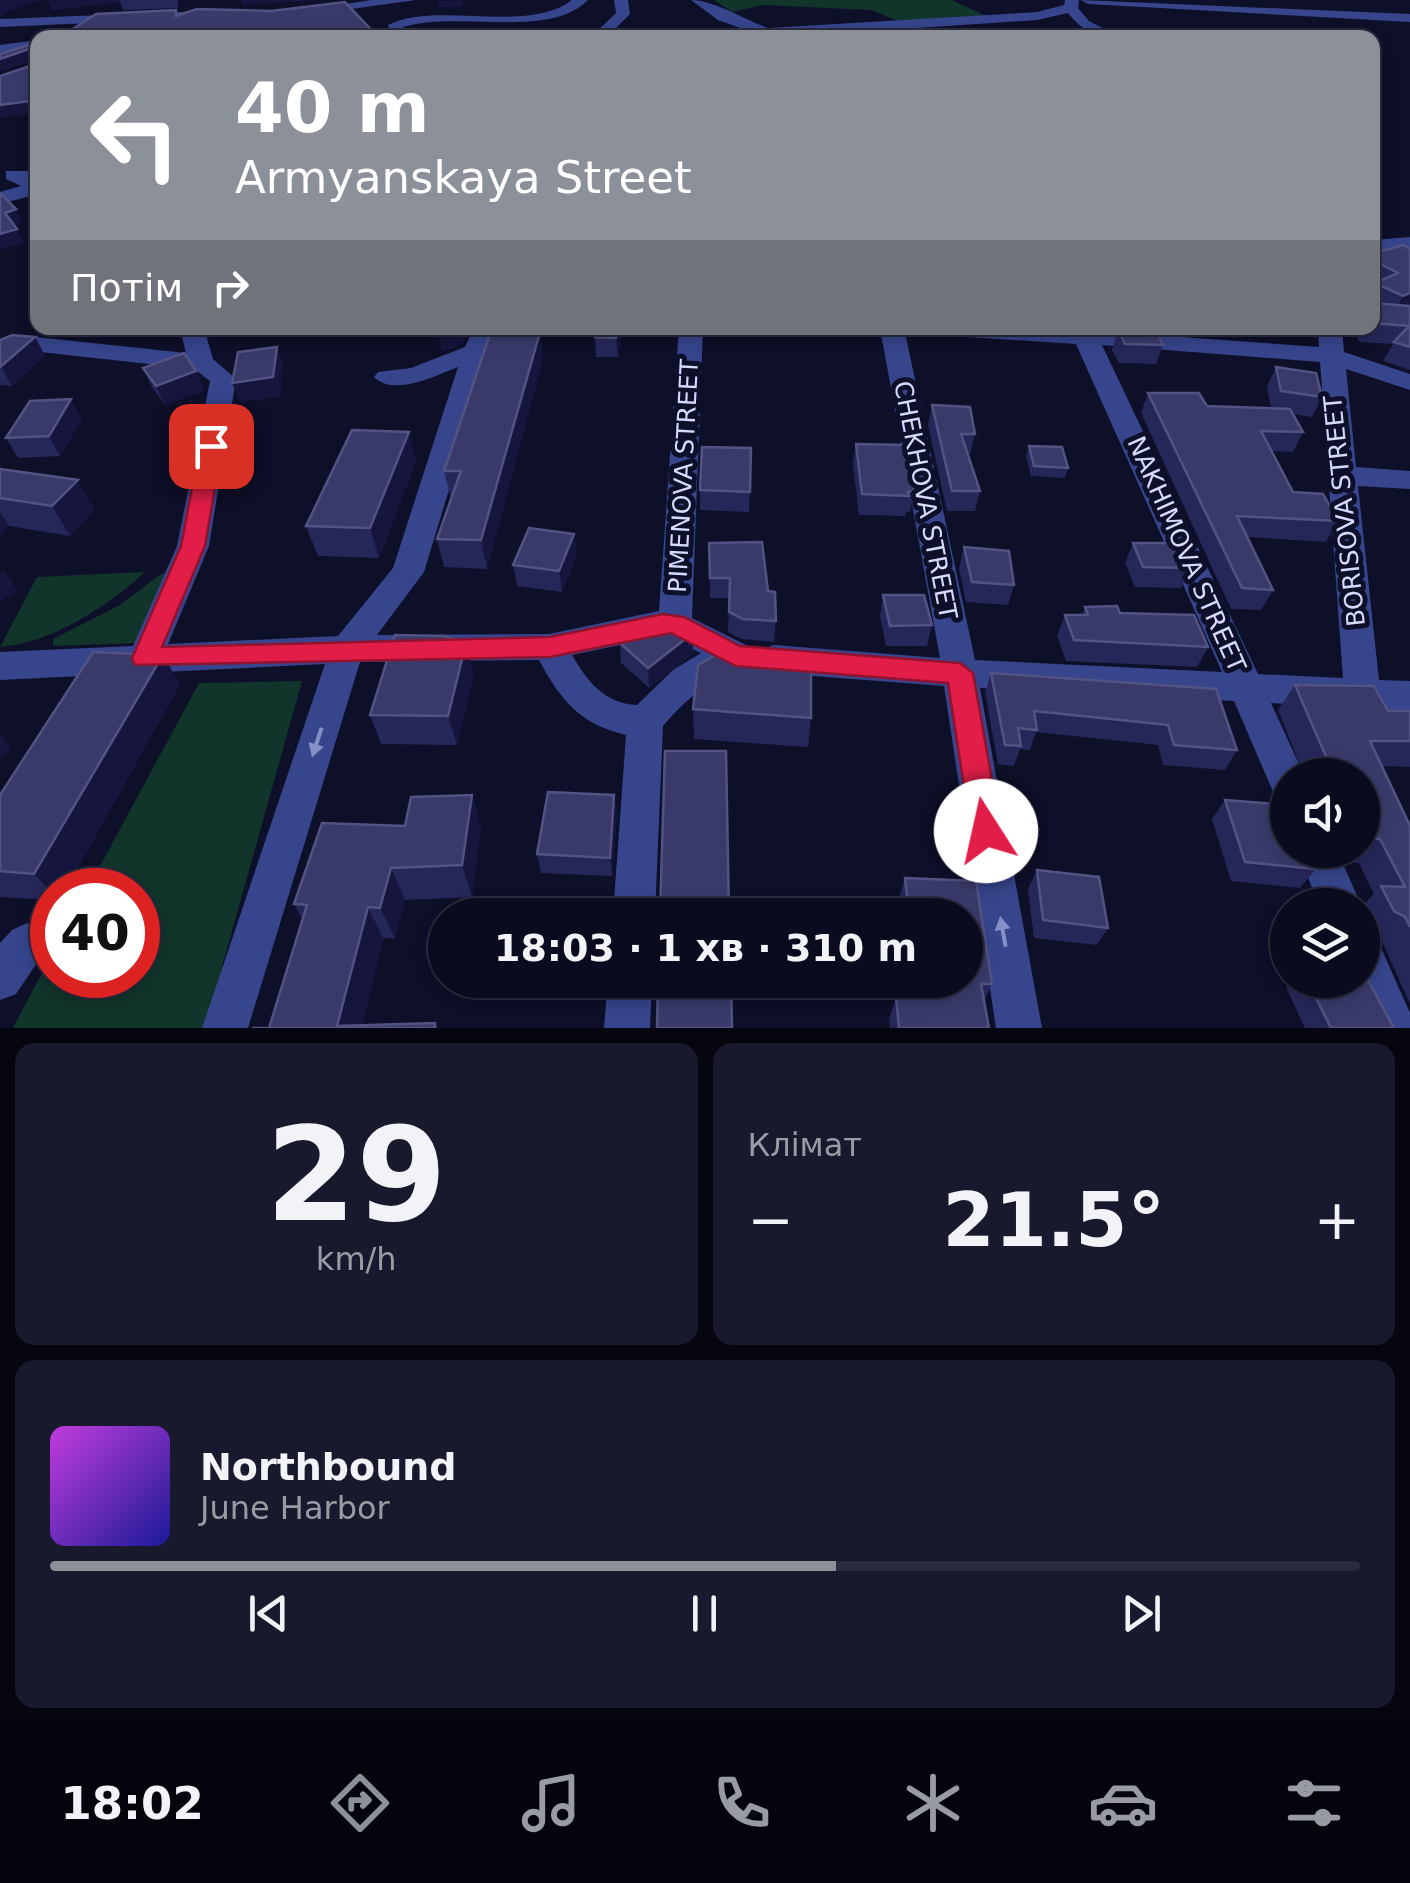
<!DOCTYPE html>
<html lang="uk">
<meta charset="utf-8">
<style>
:root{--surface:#0a0b1f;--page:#18192c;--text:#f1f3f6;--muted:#999ba4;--line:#2a2b3d;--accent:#8c9099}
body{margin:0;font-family:"DejaVu Sans",sans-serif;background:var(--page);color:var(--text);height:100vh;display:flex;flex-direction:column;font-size:38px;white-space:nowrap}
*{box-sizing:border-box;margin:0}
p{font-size:32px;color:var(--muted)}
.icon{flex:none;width:55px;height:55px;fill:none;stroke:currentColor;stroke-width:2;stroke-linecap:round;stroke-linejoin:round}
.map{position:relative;height:1028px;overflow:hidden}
.drawer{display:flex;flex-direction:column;gap:15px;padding:15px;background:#060611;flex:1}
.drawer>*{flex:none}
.banner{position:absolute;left:30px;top:30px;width:1350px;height:305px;border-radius:20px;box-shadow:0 5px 15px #0003,0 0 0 2px var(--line);background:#8c9099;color:#fff;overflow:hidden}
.tools{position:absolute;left:1270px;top:758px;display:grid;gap:20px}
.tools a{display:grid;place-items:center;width:110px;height:110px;border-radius:50%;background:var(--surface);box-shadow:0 5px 15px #0003,0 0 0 2px var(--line);font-size:50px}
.speed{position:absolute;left:30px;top:868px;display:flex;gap:20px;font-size:50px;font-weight:700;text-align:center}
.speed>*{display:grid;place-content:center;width:130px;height:130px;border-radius:50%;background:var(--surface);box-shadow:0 5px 15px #0003,0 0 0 2px var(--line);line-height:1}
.speed .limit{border:15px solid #d22;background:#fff;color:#111}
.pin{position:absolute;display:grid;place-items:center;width:85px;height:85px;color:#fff;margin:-42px;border-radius:20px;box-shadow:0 5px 15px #0006}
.me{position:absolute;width:110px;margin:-55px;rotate:350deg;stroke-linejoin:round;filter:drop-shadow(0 0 8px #0008)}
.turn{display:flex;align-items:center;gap:35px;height:210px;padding:0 40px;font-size:45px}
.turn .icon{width:130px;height:130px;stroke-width:2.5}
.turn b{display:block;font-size:70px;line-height:85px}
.then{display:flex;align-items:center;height:95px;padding:0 40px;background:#0003;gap:20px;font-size:38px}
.big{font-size:75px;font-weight:800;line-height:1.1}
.drawer .tile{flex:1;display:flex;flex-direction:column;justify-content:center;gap:15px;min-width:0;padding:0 35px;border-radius:20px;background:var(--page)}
.drawer .dial{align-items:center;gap:0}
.dial b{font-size:130px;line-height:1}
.song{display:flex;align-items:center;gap:30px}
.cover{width:120px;height:120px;border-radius:15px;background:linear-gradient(135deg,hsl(290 70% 55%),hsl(240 70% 35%))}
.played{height:10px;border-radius:5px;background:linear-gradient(90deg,var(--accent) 60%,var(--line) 60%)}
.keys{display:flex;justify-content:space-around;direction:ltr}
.heat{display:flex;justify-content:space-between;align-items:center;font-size:55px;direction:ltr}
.drawer .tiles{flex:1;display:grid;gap:15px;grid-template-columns:1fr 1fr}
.tile:last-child{grid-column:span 2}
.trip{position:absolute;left:428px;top:898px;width:555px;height:100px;border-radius:50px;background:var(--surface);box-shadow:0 5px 15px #0003,0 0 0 2px var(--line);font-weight:800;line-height:100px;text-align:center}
.tab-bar{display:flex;height:160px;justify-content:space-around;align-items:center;background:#04040c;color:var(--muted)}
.tab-bar .icon{width:70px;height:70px}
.tab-bar .selected{color:var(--accent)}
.tab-bar b{font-size:45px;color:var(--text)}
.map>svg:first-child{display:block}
.green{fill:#11342b}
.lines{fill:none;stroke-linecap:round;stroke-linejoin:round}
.minor{fill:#36458c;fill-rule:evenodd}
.wall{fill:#262759}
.shaded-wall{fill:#15153e}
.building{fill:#393a6a;stroke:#525382;stroke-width:2.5}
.oneway{fill:#8690c6}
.route{fill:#e11d48;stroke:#92132f;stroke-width:2.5}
.labels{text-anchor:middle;stroke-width:10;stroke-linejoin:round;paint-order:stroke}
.street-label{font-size:25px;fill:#d7daff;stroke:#0e0f29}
</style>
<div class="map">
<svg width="1410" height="1028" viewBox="0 0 1410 1028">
<rect width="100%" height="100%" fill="#0e0f29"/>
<path class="green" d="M714 0H952L986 16 898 21 871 10 762 5 732 12Z
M174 569 140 643 53 646V639L120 605 158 576Z
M145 572C108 606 52 643 0 647L37 577Z
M302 681 205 1028H13L52 954V975H138V890H87L199 683Z"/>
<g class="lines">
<path class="minor" d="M371 0H416L308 15 301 11Z
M572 0H588C549 40 458 10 403 27L406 38H391L388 25C436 0 526 35 572 0Z
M614 0H628L630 14 606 38H590L616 13Z
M691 0C714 0 745 20 768 28L1037 12 1064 5 1065 0H1079L1078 8 1089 21 1121 38C1097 38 1083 32 1068 13L1037 20 768 38 718 20Z
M1081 0 1410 14V22L1088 4Z
M232 10 227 17 0 27V19Z
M38 40V49L0 55V45Z
M6 171H29L38 182V194L0 204V192L21 186 6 179Z
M1410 237V249L1372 252V240Z
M180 328H204L213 359 236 379 209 546 168 644 338 636 393 568 458 367C435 376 394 397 374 377L378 372 411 368 465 347 474 328H498L424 572 377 635 549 634 659 611 679 328H703L692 618 748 646 753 656 748 666C711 678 688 697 663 726L655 915H613L626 735C580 724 561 701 539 660L360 662 248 1028H202L325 664 0 680V652L133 646 177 546 210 381 194 369 22 350 0 362V343L17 335 186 353ZM663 636 701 653 673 670 637 705C604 703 588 682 572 655Z
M880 328H904L975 660 1222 672 1076 344 937 335 925 328H1108L1111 332 1319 347 1318 328H1342L1344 352 1410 374V390L1346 369 1356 467 1410 471V489L1358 486 1379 680 1410 681V711L1271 703 1304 775H1288V799L1274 794 1234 701 980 688 1042 1028H996L944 686 774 673 762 669 757 659 762 649 774 645 940 658ZM1102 345 1320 362 1343 678 1258 674Z
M1297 850H1337L1361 905H1319Z
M27 923 42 930 49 945 16 994 0 1000V943L12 930Z
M1362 935 1378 941 1410 1013V1028H1370L1349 980H1362Z
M608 980H652L650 1028H604Z"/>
</g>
<path class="wall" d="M48 0H178V8L123 10 120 2 52 10Z
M1403 245 1410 307V370L1383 361 1393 344 1360 342 1352 328H1372V303L1376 304 1372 302V288L1375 283 1372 281V254Z
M622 328 618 357H596L595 337Z
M1118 330 1163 345 1156 364 1119 363 1112 350Z
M540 332 543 358 487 569 444 567 437 539 451 499 444 471Z
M35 337 45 356 12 386 0 385V340Z
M1276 367 1322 397 1312 417 1292 414 1303 432 1293 452 1271 451 1293 492 1338 521 1326 542 1248 537 1273 590 1261 610 1231 609 1141 413 1148 393 1207 406 1271 408 1267 386Z
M143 368 196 371 204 391 165 405 152 387Z
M932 405 975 434 970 454H968L980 491 975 511H947L928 425Z
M82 419 60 456 18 458 6 438Z
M856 444 914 491 910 512H906L905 516 859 515 853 464Z
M1029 446 1068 468 1065 478 1031 476 1026 456Z
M751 448 749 512 700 510V490Z
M416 461 379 558 318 556 306 526Z
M0 469 95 510 70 536 9 526 0 535Z
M574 534 577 554 562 592 517 586 513 565Z
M709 543 768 591 776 621 774 642 742 639 728 632 729 598H710Z
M1133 543 1190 568 1181 588 1135 587 1125 563Z
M964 547 1014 585 1008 605 966 602 959 568Z
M883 595 932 625 927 646H886L880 616Z
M1085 607 1120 613 1208 647 1197 667 1066 661 1057 636 1065 615H1082Z
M620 643 693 654 649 688 621 663Z
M163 655 180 685 52 890V900L0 897V795Z
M474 673 457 745 381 744 370 715Z
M991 673 1062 677 1237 750 1225 770 1163 765 1158 745 1036 732 1030 750 1020 749 1014 766 998 764 985 693Z
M1295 685 1388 711H1410V767L1382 766 1410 826V1004L1381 939 1370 934 1362 917V906L1374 894 1359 863 1346 862 1341 850H1362V775H1304L1278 710Z
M693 709 811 718 808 747 694 739Z
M472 795 481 828 472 897 405 900 395 938H383L362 1025 435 1023 438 1028H252H269L302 919 294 904 405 826Z
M614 795 617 814 612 876 541 873 537 854Z
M1225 800 1316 869 1300 888 1231 881 1212 819Z
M1037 870 1108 928 1097 945 1034 938 1028 889Z
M905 878 976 881 992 984 984 1001 989 1028H890L889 1019 896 997H907L906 980H965V915H899L898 902Z
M1293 980H1307L1394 1028H1305L1286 987Z"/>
<path class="shaded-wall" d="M0 0H42L9 11 0 17Z
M48 0H120V2L52 10Z
M241 0H322L243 5Z
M462 0 463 6 439 8 438 1Z
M32 48 37 59 0 72V59Z
M38 100V113L0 118V105Z
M16 209 23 223 12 226 5 213Z
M17 229 24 243 0 250V234Z
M1410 293V306L1394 313 1403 296Z
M454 328H472L462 344 442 352 438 334Z
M618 328H622L618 357 616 338Z
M540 332 543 358 487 569 481 540Z
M35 337 45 356 12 386 1 367Z
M277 347 283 366 280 397 240 402 232 383Z
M196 371 204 391 165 405 156 386Z
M71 399 82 419 60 456 49 436Z
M409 432 416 461 379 558 370 528Z
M78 480 95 510 70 536 52 506Z
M0 512 9 526 0 535Z
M574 534 577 554 562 592 559 571Z
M4 571 18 591 0 602V573Z
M693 633V654L649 688 648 668Z
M466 643 474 673 457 745 448 716Z
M163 655 180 685 66 890H52V893L34 874Z
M0 733 12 748 0 759Z
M472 795 481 828 472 897 462 865Z
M614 795 617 814 612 876 610 858Z
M391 868 405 900 395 938 380 908Z
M368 907 383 938 361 1028 337 1026Z"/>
<path class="building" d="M345 2 379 38H179L169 36 171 38H59L96 14 176 10V16L197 9 271 11Z
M847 29 851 38H835L833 30Z
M38 42V100L0 105V76L36 64 37 52 32 48 0 59V54Z
M0 193 16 209 5 213 17 229 0 234Z
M1403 245 1410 249V293L1403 296 1375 283 1398 273 1372 260V254Z
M1372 303 1410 306V347L1394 342 1409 326 1372 323Z
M441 328H454L438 334Z
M596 328H618L616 338 595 337Z
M1118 330 1157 333 1163 345 1125 344Z
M491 331 540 332 481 540 437 539 461 471H444Z
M12 335 35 337 0 367V340Z
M277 347 273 377 232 383 238 352Z
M184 353 196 371 156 386 143 368Z
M1276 367 1316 373 1322 397 1281 391Z
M1148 393H1199L1207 406 1290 409 1303 432 1261 431 1293 492 1323 494 1338 521 1237 516 1273 590 1242 588Z
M71 399 49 436 6 438 30 401Z
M932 405 970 407 975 434H961L980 491H952Z
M352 430 409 432 370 528 306 526Z
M856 444 905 445 914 491 908 492 909 496 862 494Z
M1029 446 1062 447 1068 468 1034 466Z
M702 447 751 448 750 492 700 490Z
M0 469 78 480 52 506 0 498Z
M529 528 574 534 559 571 513 565Z
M762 542 768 591 775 592 776 621 743 619 729 612 730 578H710L709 543Z
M1133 543H1179L1190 568 1143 567Z
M964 547 1009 551 1014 585 972 582Z
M883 595H924L932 625 890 626Z
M1117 606 1120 613 1194 615 1208 647 1074 640 1065 615H1088L1085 607Z
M662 620 693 633 648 668 620 643 649 622Z
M395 635 444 636 466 643 448 716 370 715Z
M93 652 163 655 34 874 0 871V795Z
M717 654 811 661V718L693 709 698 665Z
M991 673 1216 689 1237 750 1174 745 1168 725 1034 711 1037 730 1018 728 1021 746 1005 745Z
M1295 685 1374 686 1388 711H1410V741H1370L1410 826V927L1405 917 1394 911 1381 886 1405 887 1380 839 1368 838 1362 827V775H1334Z
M665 751H726L729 915H660Z
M548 792 614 795 610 858 537 854Z
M472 795 462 865 391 868 380 908 368 907 337 1026 435 1023V1028H252H269L307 905 294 904 322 823 405 826 411 797Z
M1225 800 1288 805V850H1309L1316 869 1245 862Z
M1037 870 1099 877 1108 928 1043 920Z
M905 878 976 881 992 984H981L989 1028H899L896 997 918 998 916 980H965V915H909Z
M1362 969 1394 1028H1331L1307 980H1362Z
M658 980H731L732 1028H657Z"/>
<defs><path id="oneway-solid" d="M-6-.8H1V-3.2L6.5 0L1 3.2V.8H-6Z" transform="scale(2.5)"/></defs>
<g class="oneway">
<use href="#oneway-solid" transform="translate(317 742) rotate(108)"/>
<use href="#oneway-solid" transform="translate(1003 932) rotate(-100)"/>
</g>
<path class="route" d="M211 439 222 446 205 546 162 647 550 637 663 614 684 617 740 646 960 663 973 673 1001 831 997 841 986 845 975 841 971 831 948 683 736 666 671 633 550 657 135 665 132 658 181 546 200 446Z"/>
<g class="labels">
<g class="street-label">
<text transform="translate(683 476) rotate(-87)" y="9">PIMENOVA STREET</text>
<text transform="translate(926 500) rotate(79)" y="9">CHEKHOVA STREET</text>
<text transform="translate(1344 511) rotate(-96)" y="9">BORISOVA STREET</text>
<text transform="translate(1187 554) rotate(66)" y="9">NAKHIMOVA STREET</text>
</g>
</g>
</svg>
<div class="tools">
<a><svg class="icon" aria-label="sound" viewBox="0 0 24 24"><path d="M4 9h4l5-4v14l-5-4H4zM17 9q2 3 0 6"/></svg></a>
<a><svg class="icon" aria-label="layers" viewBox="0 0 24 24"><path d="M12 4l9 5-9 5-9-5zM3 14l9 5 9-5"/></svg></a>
</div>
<div class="speed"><div class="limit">40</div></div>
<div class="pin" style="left:211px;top:446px;background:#d93025"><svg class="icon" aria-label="arrive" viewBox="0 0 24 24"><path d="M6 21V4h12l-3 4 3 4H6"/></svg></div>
<svg class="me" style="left:986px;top:831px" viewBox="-20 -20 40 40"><circle r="19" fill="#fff"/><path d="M0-13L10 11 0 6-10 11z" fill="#e11d48"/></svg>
<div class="trip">18:03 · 1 хв · 310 m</div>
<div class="banner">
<div class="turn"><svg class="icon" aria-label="left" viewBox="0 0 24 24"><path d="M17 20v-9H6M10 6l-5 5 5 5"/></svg><div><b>40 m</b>Armyanskaya Street</div></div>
<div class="then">Потім<svg class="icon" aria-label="right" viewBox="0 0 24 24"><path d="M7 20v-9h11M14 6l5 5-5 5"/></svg></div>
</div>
</div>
<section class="drawer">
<div class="tiles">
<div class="tile dial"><b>29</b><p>km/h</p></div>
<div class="tile"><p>Клімат</p>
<div class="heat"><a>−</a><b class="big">21.5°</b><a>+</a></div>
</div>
<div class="tile">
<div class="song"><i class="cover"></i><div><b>Northbound</b><p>June Harbor</p></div></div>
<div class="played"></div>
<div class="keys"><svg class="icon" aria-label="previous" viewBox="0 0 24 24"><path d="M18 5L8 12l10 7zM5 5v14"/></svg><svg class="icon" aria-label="pause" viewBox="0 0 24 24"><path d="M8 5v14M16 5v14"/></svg><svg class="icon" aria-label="next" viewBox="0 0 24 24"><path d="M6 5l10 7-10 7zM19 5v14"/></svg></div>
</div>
</div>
</section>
<nav class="tab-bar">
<b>18:02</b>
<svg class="icon selected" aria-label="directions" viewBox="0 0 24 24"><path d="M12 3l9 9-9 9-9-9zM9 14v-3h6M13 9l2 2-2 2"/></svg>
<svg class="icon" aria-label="music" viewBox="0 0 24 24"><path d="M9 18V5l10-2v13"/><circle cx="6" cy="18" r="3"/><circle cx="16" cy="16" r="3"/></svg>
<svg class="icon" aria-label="phone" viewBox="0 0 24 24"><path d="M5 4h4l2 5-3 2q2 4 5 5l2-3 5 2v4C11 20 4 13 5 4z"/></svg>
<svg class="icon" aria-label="climate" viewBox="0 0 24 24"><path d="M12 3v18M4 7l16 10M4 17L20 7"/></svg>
<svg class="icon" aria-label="car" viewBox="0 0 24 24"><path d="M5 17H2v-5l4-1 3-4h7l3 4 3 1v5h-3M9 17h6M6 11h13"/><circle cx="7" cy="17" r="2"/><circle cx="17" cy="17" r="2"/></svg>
<svg class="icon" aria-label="filters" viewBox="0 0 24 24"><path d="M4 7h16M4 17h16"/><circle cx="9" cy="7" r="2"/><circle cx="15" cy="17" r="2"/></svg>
</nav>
